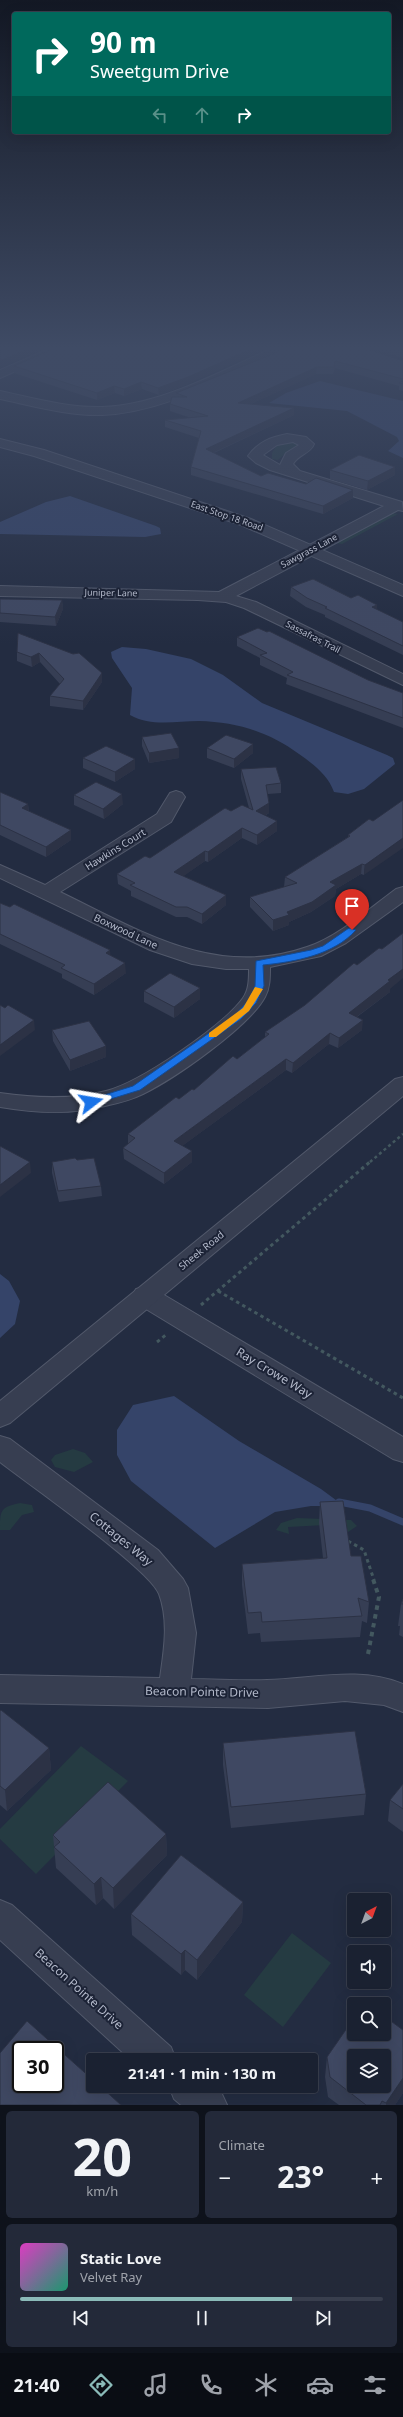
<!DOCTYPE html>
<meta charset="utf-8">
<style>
:root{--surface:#1a2131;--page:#232939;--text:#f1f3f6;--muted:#9fa3ab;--line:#383e4d;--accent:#8bbbb9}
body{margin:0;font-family:"Noto Sans",sans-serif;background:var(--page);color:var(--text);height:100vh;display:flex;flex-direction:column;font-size:15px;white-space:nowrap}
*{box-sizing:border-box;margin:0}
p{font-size:13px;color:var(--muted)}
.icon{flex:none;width:22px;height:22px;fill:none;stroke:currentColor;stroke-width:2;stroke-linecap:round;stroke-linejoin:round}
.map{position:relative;height:2105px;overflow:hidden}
.sheet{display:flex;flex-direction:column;gap:6px;padding:6px;background:#0e121b;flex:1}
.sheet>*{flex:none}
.guide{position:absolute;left:12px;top:12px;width:379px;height:122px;border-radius:4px;box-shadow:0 4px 16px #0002,0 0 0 1px var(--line);background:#00695c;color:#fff;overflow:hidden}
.needle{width:26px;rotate:41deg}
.buttons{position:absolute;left:347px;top:1893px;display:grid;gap:8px}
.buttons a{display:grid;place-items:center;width:44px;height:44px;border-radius:4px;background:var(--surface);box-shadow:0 4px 16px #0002,0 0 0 1px var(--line);font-size:20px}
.speed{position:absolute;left:12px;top:2041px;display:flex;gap:8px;font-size:20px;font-weight:700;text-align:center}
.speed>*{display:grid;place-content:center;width:52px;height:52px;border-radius:50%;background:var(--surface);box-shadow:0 4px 16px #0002,0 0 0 1px var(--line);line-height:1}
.speed .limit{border:2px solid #111;border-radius:6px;background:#fff;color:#111}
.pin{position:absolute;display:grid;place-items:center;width:34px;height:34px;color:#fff;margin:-41px -17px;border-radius:50% 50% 50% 0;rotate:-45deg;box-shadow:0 0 4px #0007}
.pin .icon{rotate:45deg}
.me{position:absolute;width:44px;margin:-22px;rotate:76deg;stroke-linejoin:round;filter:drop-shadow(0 0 3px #0008)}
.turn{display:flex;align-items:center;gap:14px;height:84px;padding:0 12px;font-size:18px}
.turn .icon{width:52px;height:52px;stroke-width:2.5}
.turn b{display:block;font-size:28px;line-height:34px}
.lanes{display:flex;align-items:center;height:38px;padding:0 12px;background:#0003;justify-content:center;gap:20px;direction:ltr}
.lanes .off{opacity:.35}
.big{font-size:30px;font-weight:700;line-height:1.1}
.sheet .card{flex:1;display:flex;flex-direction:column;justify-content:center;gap:6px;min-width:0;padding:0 14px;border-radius:6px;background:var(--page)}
.sheet .dial{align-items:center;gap:0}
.dial b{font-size:52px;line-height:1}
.song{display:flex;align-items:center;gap:12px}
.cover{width:48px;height:48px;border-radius:6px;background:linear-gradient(135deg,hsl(310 70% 55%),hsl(160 70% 35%))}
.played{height:4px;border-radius:2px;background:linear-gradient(90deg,var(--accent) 75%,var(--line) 75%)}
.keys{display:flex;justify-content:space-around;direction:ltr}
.heat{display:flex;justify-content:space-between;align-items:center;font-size:22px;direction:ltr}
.sheet .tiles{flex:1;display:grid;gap:6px;grid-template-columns:1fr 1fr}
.card:last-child{grid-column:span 2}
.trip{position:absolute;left:86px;top:2053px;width:232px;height:40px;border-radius:4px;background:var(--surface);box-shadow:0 4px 16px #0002,0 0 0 1px var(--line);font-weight:700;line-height:40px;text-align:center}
.menu{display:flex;height:64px;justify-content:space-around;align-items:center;background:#0a0d14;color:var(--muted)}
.menu .icon{width:28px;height:28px}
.menu .on{color:var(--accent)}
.menu b{font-size:18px;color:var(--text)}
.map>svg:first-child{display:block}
.green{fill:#253b42}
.water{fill:#354469}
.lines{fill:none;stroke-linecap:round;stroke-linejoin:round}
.stream{stroke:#354469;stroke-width:7}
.minor-casing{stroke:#52596b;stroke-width:2}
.tertiary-casing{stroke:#52596b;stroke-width:2}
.path-far2{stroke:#43585f;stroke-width:2.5;stroke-dasharray:3 3;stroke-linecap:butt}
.path-far1{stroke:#43585f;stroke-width:3;stroke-dasharray:3.5 3.5;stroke-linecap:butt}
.path{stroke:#43585f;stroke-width:4;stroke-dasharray:4.5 4.5;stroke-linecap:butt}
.minor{fill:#373e51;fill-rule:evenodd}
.tertiary{fill:#373e51;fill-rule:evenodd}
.wall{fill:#363e54}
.shaded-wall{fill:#2c3245}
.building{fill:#3f4862;stroke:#2c3245;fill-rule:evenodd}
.route{fill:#1a73e8;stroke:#114b97}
.slow{fill:#f59e0b}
.labels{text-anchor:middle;stroke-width:4;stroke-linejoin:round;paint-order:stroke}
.far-street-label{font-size:9px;fill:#b4bacb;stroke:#1c2336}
.street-label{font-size:10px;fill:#b4bacb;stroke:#1c2336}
.near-street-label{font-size:12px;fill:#b4bacb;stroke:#1c2336}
</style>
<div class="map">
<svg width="403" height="2105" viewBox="0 0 403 2105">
<rect width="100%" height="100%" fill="#232c41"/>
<path class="green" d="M294 441 299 444 298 446 286 453 278 460 272 459V453L277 445Z
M392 513 398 514 342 544 335 543Z
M73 1449 85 1453 93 1462 74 1472 55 1467 51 1460 55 1455Z
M20 1503 32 1505 34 1512 22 1515 10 1530H0C0 1511 0 1507 20 1503Z
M297 1518 351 1520 357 1526 348 1532 345 1531 344 1524 288 1527 289 1534 276 1530 281 1523Z
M81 1746 128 1781 36 1874 0 1839V1829Z
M292 1933 331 1963 283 2027 244 1995Z"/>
<path class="water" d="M320 381 403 401V458L388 451 399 441 397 437 347 411 269 403 286 393Z
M70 496 156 526 160 528 161 534 145 537 0 534V522L46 502Z
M122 647 146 649 191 659 223 675 262 703 387 755 393 758 395 764 364 789 348 794 334 792C328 775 313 764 299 754 269 732 237 722 199 721 176 721 151 727 130 715L132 688 112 658 111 652Z
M0 1274 9 1281 20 1301 15 1324 0 1338Z
M174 1396 239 1441 321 1489 344 1506H311L275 1512 215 1548 131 1481 117 1455V1430L133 1405Z"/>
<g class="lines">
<path class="stream" d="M339 1502 370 1508 403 1522"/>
<defs>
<path id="minor" d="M49 349H66L0 378V370Z
M271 349H288C281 358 250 368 238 373 196 392 150 413 102 415 68 416 33 406 0 399V391C33 398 68 408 102 407 161 405 218 372 271 349Z
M287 434 306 437 314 444C311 453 298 455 293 464L300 471 402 502 403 511 398 510 236 596 256 602 403 674V685L244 608 226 602 198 600 0 596V586L219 592 384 506 270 470 256 463 248 456C258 442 271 437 287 434ZM293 442 299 445 286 453 280 465 263 455 277 445Z
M176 791 182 793 185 797 171 822 60 892C141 931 215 979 307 947 338 937 370 908 396 889L403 887V902L346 943 321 956 270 967C270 978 270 988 265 997 249 1027 174 1079 143 1094 131 1100 118 1103 105 1106 71 1115 35 1113 0 1107V1093C35 1098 71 1100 106 1091 139 1083 223 1026 243 998 249 990 249 979 249 969H226L192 964 150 950 0 878V865L45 885 157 814 170 793Z
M145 1287 154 1289 403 1437V1462L393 1459 136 1303 132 1296 136 1289Z
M0 1436 10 1439 158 1550 183 1579 188 1588 196 1633 191 1679C216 1679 242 1681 267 1680 313 1679 359 1666 403 1684V1712L384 1705 345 1701 268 1708 0 1703V1675L160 1678C164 1650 169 1621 159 1594 150 1569 28 1484 0 1462Z
M0 1900 12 1905 171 2047 176 2060H131L0 1940Z
M169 2086H215L221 2092 227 2105H181L174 2099Z"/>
<path id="tertiary" d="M0 439 44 450 251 519 403 585V596L241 525 34 456 0 447Z
M403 1077V1096L10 1423 0 1427V1401L395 1079Z"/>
</defs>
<use href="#minor" class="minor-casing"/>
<use href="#tertiary" class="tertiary-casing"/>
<path class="path-far2" d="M370 1162 403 1134"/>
<path class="path-far1" d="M218 1291 403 1398
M201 1305 371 1161
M157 1342 167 1334
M348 1541 364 1550 374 1580"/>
<path class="path" d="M368 1654 379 1597 373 1579"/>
<use href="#minor" class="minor"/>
<use href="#tertiary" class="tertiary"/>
</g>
<path class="wall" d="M373 349H403V358Z
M273 354 403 361V391L399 390V386L335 368 333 374H316L251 404 294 415 214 453 261 476 306 484 353 498 323 514 191 475V467L199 438 165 427V420L191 418 170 411V404L176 397V393Z
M14 366 188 384 159 395 142 389 124 396 115 393 97 400 14 373Z
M330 470 395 475 367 490 330 479Z
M291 587 351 598 377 605V610L403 622V655L325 617V615L306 607 290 596Z
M0 599 62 600 63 609 56 626 0 622Z
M18 633 102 682 83 710 50 706V696L60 684 40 662 32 667 17 661V652Z
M237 637 368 680 403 693V728L286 684 287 678 260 665V658L237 646Z
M142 737 179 758 149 763 142 746Z
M207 748 253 753 234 768 207 758Z
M83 758 135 769 115 782 83 768Z
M241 769 281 783V793L268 794 269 813 265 816 277 831 257 845 242 838 208 862 205 861 183 876 226 895V905L202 924 187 917H176L131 896V891L118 884 117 874 150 858 231 811 249 808 241 779Z
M0 792 28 804 29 812 71 840 46 857 0 835Z
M74 795 123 804 104 819 74 805Z
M369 819 364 875 361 874 336 889 335 896 311 912 289 922V925L273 931 250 907V897L284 887 285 877 348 837V835Z
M0 903 110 950V955L126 973 94 995 62 978V974L0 944Z
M390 989V992L357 1017 362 1030 338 1048 329 1044 292 1073 286 1070 182 1146 192 1162 164 1184 124 1159 123 1148 128 1144V1134L179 1099 194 1090 237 1059 265 1037V1032Z
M144 991 200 999 174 1018 144 1002Z
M52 1030 106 1057 70 1071 53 1041Z
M77 1160 101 1186 102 1196 59 1202 52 1173V1162Z
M320 1502 351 1556 369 1602 367 1623 362 1621 360 1637 261 1642 260 1633 248 1634 242 1585V1564L323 1558 319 1523Z
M403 1599V1637L399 1635 400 1626H398L401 1604Z
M0 1711 49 1748 51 1770 7 1811 0 1805Z
M223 1743 366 1794 364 1815 231 1828 223 1765Z
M403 1784V1832L388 1821 390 1800Z
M166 1834 167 1855 114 1909 103 1898 96 1905 56 1868 53 1835Z
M243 1902 242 1922 197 1980 185 1970 181 1975 132 1935 131 1914Z
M403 2030V2093L395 2105H339L328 2097 325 2077 327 2057Z"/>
<path class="shaded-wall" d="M28 349H44L0 368V361Z
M251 349H266L188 384 159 395 158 388Z
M317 367 316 374 238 410V403Z
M141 382 142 389 124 396V389Z
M114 386 115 393 97 400V393Z
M294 408V415L206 456V449Z
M395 467V475L367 490 368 481Z
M353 490V498L323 514V506Z
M62 600 63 609 56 626 55 617Z
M377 605V614L372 607Z
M39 653 40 662 32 667 31 657Z
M102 673V682L83 710V701Z
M253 744V753L234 768V759Z
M179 748V758L149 763V753Z
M135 759V769L115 782V772Z
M122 794 123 804 104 819 103 809Z
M269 803V813L256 821V811Z
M28 804 29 814 22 808Z
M277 821V831L257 845V835Z
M242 828V838L208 862V852Z
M71 830V840L46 857V847Z
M403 838V848L364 875 365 865Z
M205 851V861L174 883V872Z
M362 864 361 874 336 889 335 896 311 912 289 922V925L273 931V920L287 912 330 882Z
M226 895V905L202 924V914Z
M110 950 111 960 106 953Z
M125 963 126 973 94 995V984Z
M403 969V978L390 989V992L348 1023 349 1013 388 980Z
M200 988V999L174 1018V1007Z
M34 1020 35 1030 0 1056V1045Z
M363 1020 362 1030 338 1048 339 1038Z
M330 1033 329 1044 292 1073 293 1063Z
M106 1046V1057L70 1071V1060Z
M286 1059V1070L174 1152V1141Z
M192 1151V1162L164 1184V1173Z
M30 1162 31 1173 0 1197V1185Z
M49 1748 51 1770 7 1811 5 1790Z
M166 1834 167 1855 114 1909 113 1888Z
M101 1877 103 1898 96 1905 94 1884Z
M243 1902 242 1922 197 1980V1960Z
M185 1950V1970L181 1975V1954Z
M403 2078V2093L395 2105H386V2103Z"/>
<path class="building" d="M0 349H28L0 361Z
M53 349H251L188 377 158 388 141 382 124 389 114 386 97 393 14 366Z
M281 349H367L403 361V379L335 361 334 367H317L238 403 294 408 206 449 261 476 268 473 306 484 316 478 353 490 323 506 191 467 201 431 165 420 208 416 170 404 172 397H187L176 393 273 354Z
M403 381V384L399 383Z
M359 455 395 467 368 481 330 470Z
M313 579 351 598 358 595 377 605 372 607 403 622V646L325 608 327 607 307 598 291 587Z
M0 599 62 600 55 617 0 613Z
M258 628 267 632 269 631 368 680 403 693V718L287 675 293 672 260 655 267 653 237 637Z
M18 633 73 654 79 653 102 673 83 701 50 696 64 679 39 653 31 657 17 652Z
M171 733 179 748 149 753 142 737Z
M226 735 253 744 234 759 207 748Z
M106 746 135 759 115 772 83 758Z
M276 767 281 783 266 785 269 803 256 811 277 821 257 835 242 828 208 852 205 851 174 872 226 895 202 914 187 907H176L130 885 135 883 117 874 145 856 150 858 225 808 231 811 242 805 253 810 241 769Z
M96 782 122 794 103 809 74 795Z
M0 792 28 804 22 808 71 830 46 847 0 825Z
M403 800V838L365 865 362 864 330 882 336 885 312 902 287 912 289 915 273 920 250 897 297 883 285 877 350 836 348 835 369 819 373 821Z
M0 903 10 907 14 904 110 950 106 953 125 963 94 984 61 968 65 965 0 934Z
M403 933V969L388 980 390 981 349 1013 363 1020 339 1038 330 1033 293 1063 286 1059 174 1141 192 1151 164 1173 123 1148 135 1138 128 1134 176 1097 179 1099 192 1089 194 1090 233 1056 237 1059 269 1034 265 1032 305 1005 354 963 357 965 379 948 382 949Z
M170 973 200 988 174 1007 144 991Z
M0 1005 5 1008 8 1005 34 1020 0 1045Z
M89 1021 106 1046 70 1060 52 1030Z
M0 1146 30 1162 0 1185Z
M75 1158 77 1160 94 1158 101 1186 58 1191 52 1162Z
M343 1501 351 1556H361L369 1602 358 1598 362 1616 262 1622 261 1612 248 1613 242 1564 327 1558 320 1502Z
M403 1599V1604H401Z
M1 1710 49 1748 5 1790 0 1786V1711Z
M355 1731 366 1794 231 1807 223 1743Z
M108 1782 166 1834 113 1888 101 1877 94 1884 54 1847 60 1842 53 1835Z
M403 1784V1809L390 1800Z
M181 1855 243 1902 197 1960 185 1950 181 1954 131 1914Z
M384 2016 403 2030V2078L386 2103 382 2101 380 2105H366L330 2077 327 2057 354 2018V2034H384ZM354 2056H384V2086H354Z
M27 2021 93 2080V2086H100L121 2105H0V2053ZM21 2050H55V2084H21Z"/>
<linearGradient id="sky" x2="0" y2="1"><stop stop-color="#131824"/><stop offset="0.54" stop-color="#3f4b65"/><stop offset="1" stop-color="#3f4b65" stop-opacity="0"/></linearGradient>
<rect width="403" height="644" fill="url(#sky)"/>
<path class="route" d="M349 928 356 930C334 955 294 962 263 965L264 986 256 1003 241 1019 140 1090 91 1105 88 1104V1100L133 1086 235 1015 249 1000 255 986 256 961 311 950 323 946Z"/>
<path class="slow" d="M255 987 263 989 249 1011 216 1037H209V1033L243 1008Z"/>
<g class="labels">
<g class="far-street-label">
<text transform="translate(227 516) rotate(19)" y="3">East Stop 18 Road</text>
<text transform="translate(309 551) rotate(-28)" y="3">Sawgrass Lane</text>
<text transform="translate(111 593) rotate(1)" y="3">Juniper Lane</text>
<text transform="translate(313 637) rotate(27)" y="3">Sassafras Trail</text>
</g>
<g class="street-label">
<text transform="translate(115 849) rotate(-32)" y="4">Hawkins Court</text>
<text transform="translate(126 931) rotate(25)" y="4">Boxwood Lane</text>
<text transform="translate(201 1250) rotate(-39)" y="4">Sheek Road</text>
</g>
<g class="near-street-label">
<text transform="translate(274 1373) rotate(31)" y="4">Ray Crowe Way</text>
<text transform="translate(121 1539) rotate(39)" y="4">Cottages Way</text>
<text transform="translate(202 1692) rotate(1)" y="4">Beacon Pointe Drive</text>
<text transform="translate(79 1989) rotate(42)" y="4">Beacon Pointe Drive</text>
</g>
</g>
</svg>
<div class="buttons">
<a><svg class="needle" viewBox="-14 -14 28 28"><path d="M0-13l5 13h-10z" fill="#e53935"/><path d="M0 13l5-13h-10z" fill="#9fa3ab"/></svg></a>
<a><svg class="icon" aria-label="sound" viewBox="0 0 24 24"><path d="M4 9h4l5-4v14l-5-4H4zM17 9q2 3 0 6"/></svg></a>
<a><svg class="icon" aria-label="search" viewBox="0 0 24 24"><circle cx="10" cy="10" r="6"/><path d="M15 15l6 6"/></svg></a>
<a><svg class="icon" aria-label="layers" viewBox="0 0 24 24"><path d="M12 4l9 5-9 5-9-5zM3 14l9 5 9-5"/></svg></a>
</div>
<div class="speed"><div class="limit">30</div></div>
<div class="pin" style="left:352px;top:930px;background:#d93025"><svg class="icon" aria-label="arrive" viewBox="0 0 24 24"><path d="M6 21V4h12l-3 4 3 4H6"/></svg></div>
<svg class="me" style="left:91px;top:1102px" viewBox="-20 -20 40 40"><path d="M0-17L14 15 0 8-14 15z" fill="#1a73e8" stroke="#fff" stroke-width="4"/></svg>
<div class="trip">21:41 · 1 min · 130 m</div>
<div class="guide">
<div class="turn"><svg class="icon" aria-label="right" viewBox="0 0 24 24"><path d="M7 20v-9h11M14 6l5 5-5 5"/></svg><div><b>90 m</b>Sweetgum Drive</div></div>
<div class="lanes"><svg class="icon off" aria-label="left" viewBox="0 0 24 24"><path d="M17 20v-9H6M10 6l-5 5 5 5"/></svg><svg class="icon off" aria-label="ahead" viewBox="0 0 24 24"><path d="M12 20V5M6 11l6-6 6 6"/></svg><svg class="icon" aria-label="right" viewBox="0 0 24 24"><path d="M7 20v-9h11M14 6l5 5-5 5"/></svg></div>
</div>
</div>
<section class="sheet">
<div class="tiles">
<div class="card dial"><b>20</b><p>km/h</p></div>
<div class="card"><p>Climate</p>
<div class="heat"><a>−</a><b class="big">23°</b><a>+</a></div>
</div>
<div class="card">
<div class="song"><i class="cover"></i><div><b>Static Love</b><p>Velvet Ray</p></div></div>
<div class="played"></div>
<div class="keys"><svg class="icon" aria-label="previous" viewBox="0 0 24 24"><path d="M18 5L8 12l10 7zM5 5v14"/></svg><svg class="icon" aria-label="pause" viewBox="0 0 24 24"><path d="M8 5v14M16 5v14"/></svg><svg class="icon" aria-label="next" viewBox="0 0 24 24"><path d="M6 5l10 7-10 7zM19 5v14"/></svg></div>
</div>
</div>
</section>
<nav class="menu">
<b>21:40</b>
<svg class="icon on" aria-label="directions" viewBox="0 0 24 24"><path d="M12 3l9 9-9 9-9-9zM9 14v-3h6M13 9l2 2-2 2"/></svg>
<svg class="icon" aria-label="music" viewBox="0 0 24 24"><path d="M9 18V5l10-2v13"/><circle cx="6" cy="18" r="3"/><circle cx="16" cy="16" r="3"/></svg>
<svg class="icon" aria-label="phone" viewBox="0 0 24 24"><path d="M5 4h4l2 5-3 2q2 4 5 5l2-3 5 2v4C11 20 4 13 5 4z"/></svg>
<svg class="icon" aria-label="climate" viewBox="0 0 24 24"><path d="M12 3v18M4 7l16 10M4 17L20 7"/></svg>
<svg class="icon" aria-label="car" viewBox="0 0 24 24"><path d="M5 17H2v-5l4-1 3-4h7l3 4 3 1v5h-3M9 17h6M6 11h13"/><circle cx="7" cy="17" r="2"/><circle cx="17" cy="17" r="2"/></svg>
<svg class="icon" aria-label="filters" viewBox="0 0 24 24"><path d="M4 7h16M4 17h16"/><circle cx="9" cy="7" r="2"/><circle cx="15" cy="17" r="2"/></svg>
</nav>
